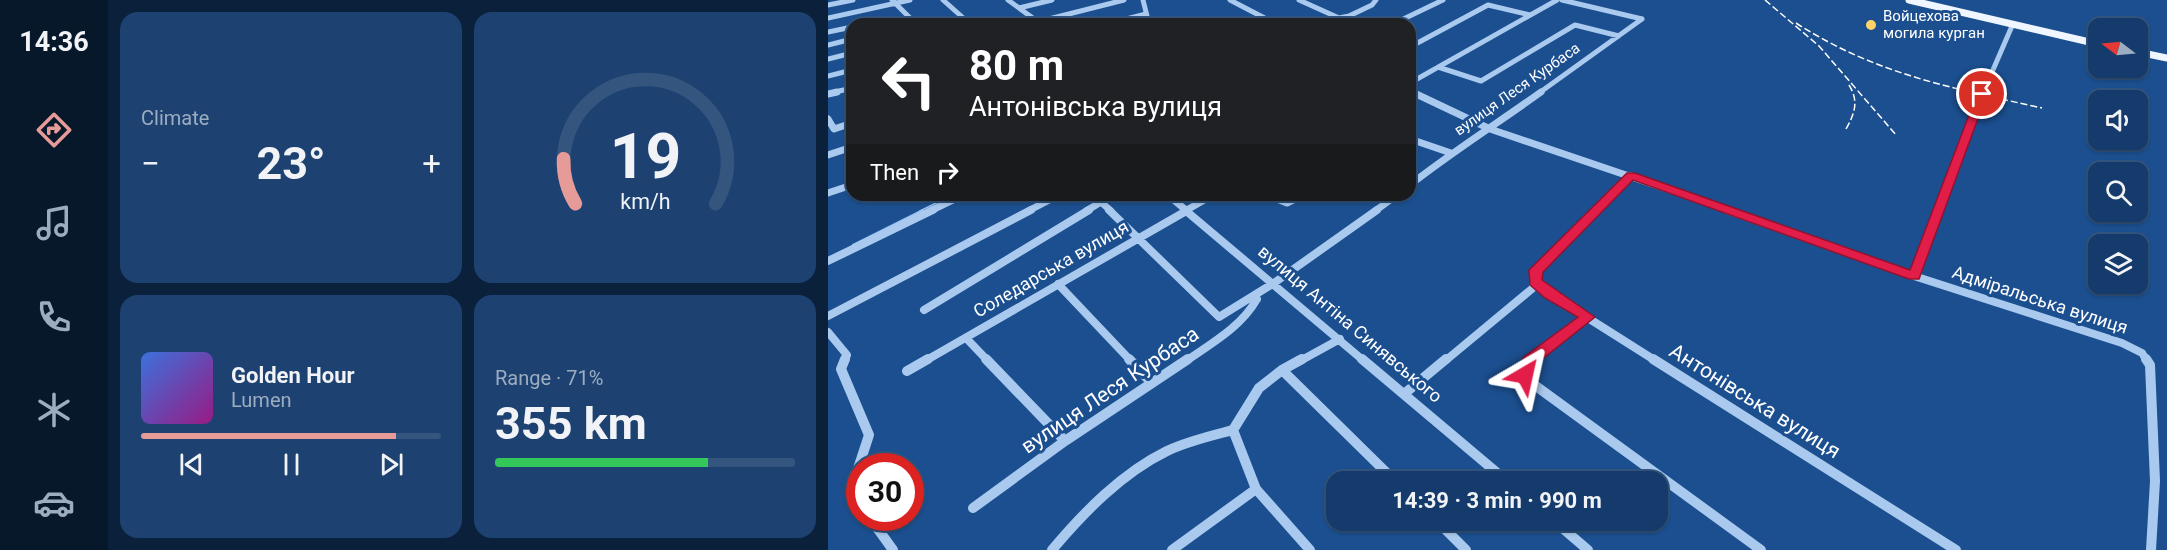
<!DOCTYPE html>
<meta charset="utf-8">
<style>
:root{--surface:#143b6b;--page:#1d4271;--text:#f1f3f6;--muted:#9dadc1;--line:#33557e;--accent:#e69b98}
body{margin:0;font-family:Roboto,sans-serif;background:var(--page);color:var(--text);height:100vh;display:flex;flex-direction:column;font-size:22px;white-space:nowrap}
*{box-sizing:border-box;margin:0}
p{font-size:20px;color:var(--muted)}
.icon{flex:none;width:33px;height:33px;fill:none;stroke:currentColor;stroke-width:2;stroke-linecap:round;stroke-linejoin:round}
.map{position:relative;flex:1;overflow:hidden}
.details{display:flex;flex-direction:column;gap:12px;padding:12px;background:#0b203b;width:720px}
.details>*{flex:none}
.banner{position:absolute;left:18px;top:18px;width:570px;height:183px;border-radius:18px;box-shadow:0 2px 4px #0004,0 0 0 2px var(--line);background:#202124;color:#fff;overflow:hidden}
.needle{width:39px;rotate:286deg}
.controls{position:absolute;left:1260px;top:18px;display:grid;gap:12px}
.controls a{display:grid;place-items:center;width:60px;height:60px;border-radius:12px;background:var(--surface);box-shadow:0 2px 4px #0004,0 0 0 2px var(--line);font-size:30px}
.speed{position:absolute;left:18px;top:453px;display:flex;gap:12px;font-size:30px;font-weight:700;text-align:center}
.speed>*{display:grid;place-content:center;width:78px;height:78px;border-radius:50%;background:var(--surface);box-shadow:0 2px 4px #0004,0 0 0 2px var(--line);line-height:1}
.speed .limit{border:9px solid #d22;background:#fff;color:#111}
.pin{position:absolute;display:grid;place-items:center;width:51px;height:51px;color:#fff;margin:-26px;border:3px solid #fff;border-radius:50%;box-shadow:0 2px 6px #0007}
.me{position:absolute;width:66px;margin:-33px;rotate:36deg;stroke-linejoin:round;filter:drop-shadow(0 0 4px #0008)}
.turn{display:flex;align-items:center;gap:21px;height:126px;padding:0 24px;font-size:27px}
.turn .icon{width:78px;height:78px;stroke-width:2.5}
.turn b{display:block;font-size:42px;line-height:51px}
.then{display:flex;align-items:center;height:57px;padding:0 24px;background:#0003;gap:12px;font-size:22px}
.big{font-size:45px;font-weight:700;line-height:1.1}
.details .widget{flex:1;display:flex;flex-direction:column;justify-content:center;gap:9px;min-width:0;padding:0 21px;border-radius:18px;background:var(--page)}
.details .dial{align-items:center;gap:0}
.dial svg{height:156px;overflow:visible;fill:none;stroke:var(--line);stroke-width:7;stroke-linecap:round;text-anchor:middle}
.dial text{fill:var(--text);stroke:none}
.song{display:flex;align-items:center;gap:18px}
.cover{width:72px;height:72px;border-radius:9px;background:linear-gradient(135deg,hsl(220 70% 55%),hsl(310 70% 35%))}
.played{height:6px;border-radius:3px;background:linear-gradient(90deg,var(--accent) 85%,var(--line) 85%)}
.keys{display:flex;justify-content:space-around;direction:ltr}
.heat{display:flex;justify-content:space-between;align-items:center;font-size:33px;direction:ltr}
.charge{height:9px;border-radius:4px;background:linear-gradient(90deg,#34c759 71%,var(--line) 0)}
.details .tiles{flex:1;display:grid;gap:12px;grid-template-columns:repeat(2,1fr)}
.trip{position:absolute;left:498px;top:471px;width:342px;height:60px;border-radius:18px;background:var(--surface);box-shadow:0 2px 4px #0004,0 0 0 2px var(--line);font-weight:700;line-height:60px;text-align:center}
main{display:flex;flex:1;min-height:0}
.tab-bar{display:flex;flex-direction:column;width:108px;justify-content:space-around;align-items:center;background:#08182b;color:var(--muted)}
.tab-bar .icon{width:42px;height:42px}
.tab-bar .selected{color:var(--accent)}
.tab-bar b{font-size:27px;color:var(--text)}
.map>svg:first-child{display:block}
.lines{fill:none;stroke-linecap:round;stroke-linejoin:round}
.stream-far1{stroke:#9cc4f0;stroke-width:1.5}
.stream{stroke:#9cc4f0;stroke-width:2}
.minor-far3{stroke:#a9c9ee;stroke-width:5}
.minor-far2{stroke:#a9c9ee;stroke-width:7}
.minor-far1{stroke:#a9c9ee;stroke-width:8}
.minor{stroke:#a9c9ee;stroke-width:10}
.major{stroke:#f0f6ff;stroke-width:7}
.rail{stroke:#fff;stroke-width:1.5;stroke-dasharray:7 3;stroke-linecap:butt}
.route{fill:#e11d48;stroke:#92132f;stroke-width:1.5}
.poi-dot{fill:#ffd166;stroke:#1b4f8f;stroke-width:2}
.labels{text-anchor:middle;stroke-width:6;stroke-linejoin:round;paint-order:stroke}
.far-poi-label{font-size:15px;fill:#fff;stroke:#1b4f8f;text-anchor:start}
.far-street-label{font-size:15px;fill:#fff;stroke:#1b4f8f}
.street-label{font-size:18px;fill:#fff;stroke:#1b4f8f}
.near-street-label{font-size:21px;fill:#fff;stroke:#1b4f8f}
</style>
<main>
<nav class="tab-bar">
<b>14:36</b>
<svg class="icon selected" aria-label="directions" viewBox="0 0 24 24"><path d="M12 3l9 9-9 9-9-9zM9 14v-3h6M13 9l2 2-2 2"/></svg>
<svg class="icon" aria-label="music" viewBox="0 0 24 24"><path d="M9 18V5l10-2v13"/><circle cx="6" cy="18" r="3"/><circle cx="16" cy="16" r="3"/></svg>
<svg class="icon" aria-label="phone" viewBox="0 0 24 24"><path d="M5 4h4l2 5-3 2q2 4 5 5l2-3 5 2v4C11 20 4 13 5 4z"/></svg>
<svg class="icon" aria-label="climate" viewBox="0 0 24 24"><path d="M12 3v18M4 7l16 10M4 17L20 7"/></svg>
<svg class="icon" aria-label="car" viewBox="0 0 24 24"><path d="M5 17H2v-5l4-1 3-4h7l3 4 3 1v5h-3M9 17h6M6 11h13"/><circle cx="7" cy="17" r="2"/><circle cx="17" cy="17" r="2"/></svg>
</nav>
<section class="details">
<div class="tiles">
<div class="widget"><p>Climate</p>
<div class="heat"><a>−</a><b class="big">23°</b><a>+</a></div>
</div>
<div class="widget dial"><svg viewBox="0 0 100 80">
<path d="M14 69A42 42 0 1 1 86 69"/>
<path d="M14 69A42 42 0 0 1 8 46" stroke="#e69b98"/>
<text x="50" y="56" font-size="32" font-weight="700">19</text>
<text x="50" y="72" font-size="11">km/h</text>
</svg></div>
<div class="widget">
<div class="song"><i class="cover"></i><div><b>Golden Hour</b><p>Lumen</p></div></div>
<div class="played"></div>
<div class="keys"><svg class="icon" aria-label="previous" viewBox="0 0 24 24"><path d="M18 5L8 12l10 7zM5 5v14"/></svg><svg class="icon" aria-label="pause" viewBox="0 0 24 24"><path d="M8 5v14M16 5v14"/></svg><svg class="icon" aria-label="next" viewBox="0 0 24 24"><path d="M6 5l10 7-10 7zM19 5v14"/></svg></div>
</div>
<div class="widget"><p>Range · 71%</p><b class="big">355 km</b><div class="charge"></div></div>
</div>
</section>
<div class="map">
<svg width="1339" height="550" viewBox="0 0 1339 550">
<rect width="100%" height="100%" fill="#1b4f8f"/>
<g class="lines">
<path class="stream-far1" d="M92 211 124 195"/>
<path class="stream" d="M25 245 95 210"/>
<path class="minor-far3" d="M64 0 88 24
M115 0 142 24
M180 0 213 24
M315 0 321 24
M402 0 448 24
M471 0 511 18 521 16 504 24
M734 0 814 19
M0 5 25 0
M191 8 224 0
M521 16 544 5 548 0
M0 18 82 0
M201 24 296 0
M279 24 318 14
M565 24 615 0
M0 32 24 27
M0 45 24 39
M582 47 660 5 702 15
M0 59 24 53
M610 67 653 81 747 25 791 36
M0 76 24 70
M582 83 729 0
M582 91 587 93
M3 93 24 88
M711 93 814 19
M1155 93 1184 26"/>
<path class="minor-far2" d="M584 92 662 129 904 211
M0 94 9 92
M0 119 6 129 24 123
M582 139 623 153
M0 155 24 147
M582 185C624 152 670 123 713 92
M0 193 24 185
M265 195 283 211
M340 195 359 211
M439 195 459 203 475 195
M102 211 135 195
M200 211 231 195
M258 211 273 202
M357 211 385 195
M547 211 569 195
M768 211 803 176
M1110 211 1156 92"/>
<path class="minor-far1" d="M281 210 391 317 446 283 549 210
M357 210 536 361
M899 210 1086 276 1294 343 1314 353 1319 361
M0 261 105 210
M1086 276 1111 210
M707 282 722 294 828 361
M230 284 303 361
M96 310 261 210
M0 316 203 210
M0 332 19 355 17 361
M138 338 160 361
M97 361 360 210
M358 361C384 343 413 327 429 299L426 296
M472 361 512 339
M617 361 705 288 708 270 769 210
M703 361 760 317"/>
<path class="minor" d="M17 359 13 369 41 435 23 490 32 502
M158 359 237 441
M301 359 324 383
M474 359 454 370 431 388 405 430 428 489 482 550
M534 359 680 482
M704 359 695 371 701 381 933 550
M825 359 1128 550
M1318 359 1322 365 1327 481 1323 550
M454 370 568 482
M79 371 100 359
M576 394 618 359
M145 508 237 441 360 359
M42 518 65 550
M608 520 638 550
M725 520 760 550
M224 550C256 512 294 473 339 451 360 441 383 436 405 430
M344 550 428 489"/>
<path class="major" d="M1081 0 1270 44
M1310 52 1339 58"/>
<path class="rail" d="M937 0 991 46 1069 136
M968 23C1047 74 1124 88 1214 108
M1018 129C1027 113 1031 101 1021 85"/>
</g>
<path class="route" d="M1154 91 1159 94 1091 279H1081L805 180 715 272 714 280 767 317 707 365 702 379H691L688 370 696 357 750 317 717 298 702 285 701 270 799 173H807L1082 270 1149 94Z"/>
<circle class="poi-dot" cx="1043" cy="25" r="6"/>
<g class="labels">
<g class="far-poi-label">
<text x="1055" y="21">Войцехова<tspan x="1055" dy="17">могила курган</tspan></text>
</g>
<g class="far-street-label">
<text transform="translate(689 89) rotate(-35)" y="5">вулиця Леся Курбаса</text>
</g>
<g class="street-label">
<text transform="translate(223 269) rotate(-30)" y="6">Соледарська вулиця</text>
<text transform="translate(1212 300) rotate(18)" y="6">Адміральська вулиця</text>
<text transform="translate(522 324) rotate(40)" y="6">вулиця Антіна Синявського</text>
</g>
<g class="near-street-label">
<text transform="translate(282 390) rotate(-34)" y="7">вулиця Леся Курбаса</text>
<text transform="translate(927 401) rotate(32)" y="7">Антонівська вулиця</text>
</g>
</g>
</svg>
<div class="controls">
<a><svg class="needle" viewBox="-14 -14 28 28"><path d="M0-13l5 13h-10z" fill="#e53935"/><path d="M0 13l5-13h-10z" fill="#9dadc1"/></svg></a>
<a><svg class="icon" aria-label="sound" viewBox="0 0 24 24"><path d="M4 9h4l5-4v14l-5-4H4zM17 9q2 3 0 6"/></svg></a>
<a><svg class="icon" aria-label="search" viewBox="0 0 24 24"><circle cx="10" cy="10" r="6"/><path d="M15 15l6 6"/></svg></a>
<a><svg class="icon" aria-label="layers" viewBox="0 0 24 24"><path d="M12 4l9 5-9 5-9-5zM3 14l9 5 9-5"/></svg></a>
</div>
<div class="speed"><div class="limit">30</div></div>
<div class="pin" style="left:1154px;top:94px;background:#d93025"><svg class="icon" aria-label="arrive" viewBox="0 0 24 24"><path d="M6 21V4h12l-3 4 3 4H6"/></svg></div>
<svg class="me" style="left:697px;top:375px" viewBox="-20 -20 40 40"><path d="M0-17L14 15 0 8-14 15z" fill="#e11d48" stroke="#fff" stroke-width="4"/></svg>
<div class="trip">14:39 · 3 min · 990 m</div>
<div class="banner">
<div class="turn"><svg class="icon" aria-label="left" viewBox="0 0 24 24"><path d="M17 20v-9H6M10 6l-5 5 5 5"/></svg><div><b>80 m</b>Антонівська вулиця</div></div>
<div class="then">Then<svg class="icon" aria-label="right" viewBox="0 0 24 24"><path d="M7 20v-9h11M14 6l5 5-5 5"/></svg></div>
</div>
</div>
</main>
